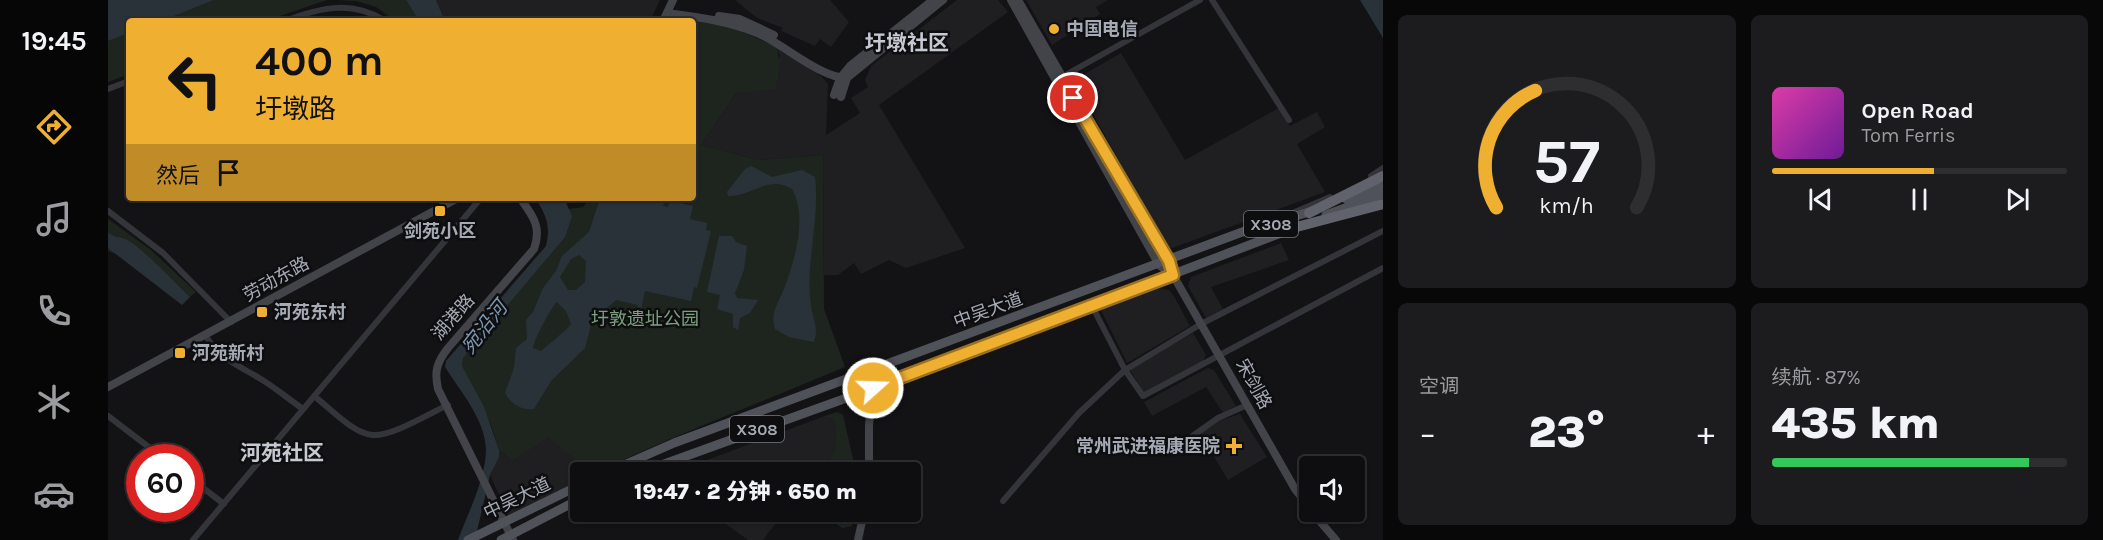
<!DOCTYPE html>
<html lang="zh">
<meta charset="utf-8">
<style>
:root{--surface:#0e0e10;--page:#1c1c1e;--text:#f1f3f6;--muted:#9b9c9f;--line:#2e2e30;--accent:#efb031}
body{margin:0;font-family:Karla,"Noto Sans SC",sans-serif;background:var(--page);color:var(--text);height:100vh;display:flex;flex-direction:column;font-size:22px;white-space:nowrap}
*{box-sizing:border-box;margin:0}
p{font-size:20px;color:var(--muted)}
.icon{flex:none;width:33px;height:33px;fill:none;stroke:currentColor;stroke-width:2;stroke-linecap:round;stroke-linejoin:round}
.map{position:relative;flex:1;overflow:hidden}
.drawer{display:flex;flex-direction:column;gap:15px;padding:15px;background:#080809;width:720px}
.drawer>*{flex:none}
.top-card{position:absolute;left:18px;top:18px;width:570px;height:183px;border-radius:6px;box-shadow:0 2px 4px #0004,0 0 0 2px var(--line);background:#efb031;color:#111;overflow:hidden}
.buttons{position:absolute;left:1191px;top:456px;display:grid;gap:12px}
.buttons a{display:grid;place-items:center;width:66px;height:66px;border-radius:6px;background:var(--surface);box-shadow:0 2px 4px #0004,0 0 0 2px var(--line);font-size:30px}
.speed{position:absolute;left:18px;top:444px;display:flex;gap:12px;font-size:30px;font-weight:700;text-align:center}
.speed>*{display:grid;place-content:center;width:78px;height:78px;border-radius:50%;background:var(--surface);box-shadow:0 2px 4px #0004,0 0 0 2px var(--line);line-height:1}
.speed .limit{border:9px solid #d22;background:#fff;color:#111}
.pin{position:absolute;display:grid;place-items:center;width:51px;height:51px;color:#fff;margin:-26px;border:3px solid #fff;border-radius:50%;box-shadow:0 2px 6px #0007}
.me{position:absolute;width:66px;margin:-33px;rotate:70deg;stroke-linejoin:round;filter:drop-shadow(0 0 4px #0008)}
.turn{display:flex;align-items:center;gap:21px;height:126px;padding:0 30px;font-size:27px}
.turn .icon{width:78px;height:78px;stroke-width:2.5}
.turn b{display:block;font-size:42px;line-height:51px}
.then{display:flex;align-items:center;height:57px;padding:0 30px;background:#0003;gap:12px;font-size:22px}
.big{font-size:45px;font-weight:800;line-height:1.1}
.drawer .card{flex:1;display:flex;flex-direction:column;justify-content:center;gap:9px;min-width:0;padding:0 21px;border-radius:9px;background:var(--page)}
.drawer .dial{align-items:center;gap:0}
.dial svg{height:156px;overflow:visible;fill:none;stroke:var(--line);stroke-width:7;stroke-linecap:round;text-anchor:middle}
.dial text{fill:var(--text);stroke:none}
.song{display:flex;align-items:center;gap:18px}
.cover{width:72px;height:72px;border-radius:9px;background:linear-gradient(135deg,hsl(320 70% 55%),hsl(280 70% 35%))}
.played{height:6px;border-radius:3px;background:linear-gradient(90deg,var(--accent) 55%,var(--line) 55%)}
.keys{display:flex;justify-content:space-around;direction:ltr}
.heat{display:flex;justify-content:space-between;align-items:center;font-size:33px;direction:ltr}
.charge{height:9px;border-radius:4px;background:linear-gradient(90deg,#34c759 87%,var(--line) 0)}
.drawer .tiles{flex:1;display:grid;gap:15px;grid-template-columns:repeat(2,1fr)}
.trip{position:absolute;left:462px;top:462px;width:351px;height:60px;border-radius:6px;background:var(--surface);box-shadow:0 2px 4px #0004,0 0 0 2px var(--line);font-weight:800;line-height:60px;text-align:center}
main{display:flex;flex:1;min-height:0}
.tabs{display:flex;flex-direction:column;width:108px;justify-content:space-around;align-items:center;background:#060606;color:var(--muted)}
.tabs .icon{width:42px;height:42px}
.tabs .current{color:var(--accent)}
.tabs b{font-size:27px;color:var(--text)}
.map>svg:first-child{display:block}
.built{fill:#1f1f22}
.green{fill:#1e251f}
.water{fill:#2a3239;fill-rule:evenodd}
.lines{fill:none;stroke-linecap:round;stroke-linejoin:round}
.street{stroke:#34353a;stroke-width:6}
.secondary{stroke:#42444a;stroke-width:8}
.primary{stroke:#505259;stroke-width:9}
.highway{stroke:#60636b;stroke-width:10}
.route-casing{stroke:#9b7220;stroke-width:15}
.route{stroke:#efb031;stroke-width:10}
.poi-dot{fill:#efb031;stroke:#0e0e10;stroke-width:2}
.labels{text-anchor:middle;stroke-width:5;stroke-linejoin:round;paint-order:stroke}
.shield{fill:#0e0e10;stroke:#787b84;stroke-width:1.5}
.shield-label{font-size:16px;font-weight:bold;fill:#a5aab5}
.poi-label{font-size:18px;font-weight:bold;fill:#a5aab5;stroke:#0e0e10;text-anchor:start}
.street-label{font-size:18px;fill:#a5aab5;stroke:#0e0e10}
.park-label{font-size:18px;fill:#7ca07e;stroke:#0e0e10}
.water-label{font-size:20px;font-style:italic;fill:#7c98b0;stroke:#0e0e10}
.quarter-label{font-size:21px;font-weight:bold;fill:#c6c9d1;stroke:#0e0e10}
</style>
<main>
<nav class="tabs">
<b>19:45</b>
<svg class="icon current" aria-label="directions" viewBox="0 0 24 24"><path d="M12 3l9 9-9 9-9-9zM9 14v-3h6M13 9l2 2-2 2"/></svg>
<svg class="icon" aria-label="music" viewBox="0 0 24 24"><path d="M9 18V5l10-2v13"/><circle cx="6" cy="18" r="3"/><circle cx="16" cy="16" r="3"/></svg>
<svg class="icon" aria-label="phone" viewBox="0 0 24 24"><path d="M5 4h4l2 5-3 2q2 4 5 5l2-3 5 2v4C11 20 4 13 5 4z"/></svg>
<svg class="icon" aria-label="climate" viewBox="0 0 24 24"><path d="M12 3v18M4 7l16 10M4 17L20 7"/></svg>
<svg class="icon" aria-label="car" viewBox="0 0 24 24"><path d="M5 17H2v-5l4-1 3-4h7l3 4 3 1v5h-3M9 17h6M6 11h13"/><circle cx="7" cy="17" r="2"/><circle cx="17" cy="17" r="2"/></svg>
</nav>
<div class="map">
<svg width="1275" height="540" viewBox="0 0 1275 540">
<rect width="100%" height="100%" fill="#131315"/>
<path class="built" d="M328 0H552L542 21H337Z
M627 0H722L741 22 723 47 712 39 707 46 673 31 675 28 649 18Z
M849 0H890L900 12 771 105 857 248 798 268 781 260 753 274 746 263 730 275H716L715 155 650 160 593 145 628 93 672 57 669 47 714 77 720 84 718 135 752 113 743 98 760 87 757 80 763 66Z
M918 0H1000L988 7 992 14 944 45Z
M1013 53 1077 160 1171 108 1182 126 1209 112 1217 127 1189 144 1217 192 1064 248 1058 245 966 80Z
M1173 243 1181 260 1103 287 1115 309 1098 318 1080 286 1083 277Z
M1050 288 1061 290 1067 298 1082 326 1019 363 993 310Z
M1085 333 1098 355 1095 361 1036 393 1021 368Z
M1100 368 1106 370 1128 406 1115 413 1098 387 1044 416 1036 402Z
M1132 414 1159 457 1120 480 1093 435 1094 431 1107 422Z
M714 417 725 419 730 440 729 450 713 472H567Z
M440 436 482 472H472V480L400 515 382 475 391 450 405 461Z
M601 512H676L655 540H640Z"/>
<path class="green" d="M106 0H219L157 21H54Z
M228 0H298L311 21H287L268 7 248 1Z
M571 17 623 27 669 47 672 66 667 89 628 93 593 145 650 160 715 155 716 309 737 367 562 439 488 472H482L440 437 405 461 391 450 383 425 354 366 355 358 451 232 447 211 475 207 482 198H585V21H562Z
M21 33V74L0 82V41Z
M0 219 43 250 88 292 82 297 55 271 0 251Z
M729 412 735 415 748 472H713C729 450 732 446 725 419L714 417Z
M712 512H746L744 526 734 528Z"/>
<path class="water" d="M0 0H106L54 21H21V33L0 41Z
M298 0H328L337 21H311Z
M1252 0H1275V38Z
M643 166 664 177 694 170 707 177C712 220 697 263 703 306 705 321 711 327 706 342L681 337 667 329C662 313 670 304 676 289 687 260 700 217 684 189 661 174 643 197 620 196L619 192 637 169Z
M427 198H456L464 216 457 237 355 358 354 366 376 407 391 450V457L382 475 367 540H350C360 513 377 480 378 451 378 420 352 391 337 367L338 361 438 246C443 226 438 214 427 198Z
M497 198H559L555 206 560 207 562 200 585 206 582 219 599 223 598 230 603 231 589 288 586 287 583 301 537 291 530 324 526 323 530 305 508 300 484 321 477 348 443 381 426 409C414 411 402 403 397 393L406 368 408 348 419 339 418 320 425 312 435 288 448 271 454 256 481 232 491 202ZM471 255 478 261 477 282 468 290H460L452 277 463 259ZM449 302 458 311 463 324C459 330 440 345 433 351L425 348C425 341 444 306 449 302Z
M0 233C7 237 10 237 17 239 31 244 69 285 82 297L74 305 0 248Z
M611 236H624L628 242 639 246 636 270 627 293 629 298 650 300 642 313 632 318 630 330 625 327V314L609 309 612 295 599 292Z"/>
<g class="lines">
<path class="street" d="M1104 0 1181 120
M177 21C213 7 244 0 278 21
M952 78 1092 0
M0 89 21 81
M1263 176 1275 168
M0 211 55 253 123 322
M1187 212 1222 197
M984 306 1017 370 1035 396 1275 268
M97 335C113 360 132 366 156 381 170 390 182 400 195 409
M206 396C222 408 244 433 265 435 285 436 320 414 340 405
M0 416 55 458
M1083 437 1110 418 1139 405
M82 478 116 504
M895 501 971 413 1017 370 1093 324 1275 231
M85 540 373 198"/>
<path class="secondary" d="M903 0 1051 265 1064 275
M910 0 1061 261 1065 275 1187 489 1202 508
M559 13C590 17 620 21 649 33 676 44 712 78 739 78
M611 16 632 19 666 35
M555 21 565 0
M726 95 732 78 742 66 825 0
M733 97 739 78 835 0
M0 387 350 198
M761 472V425L765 388 761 372
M1204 512 1228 540
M405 540 330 389C326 371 329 362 340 348L426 249C434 227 425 216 412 198
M750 540 756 512"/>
<path class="primary" d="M1238 199 1275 186
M1218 215 1275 194
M500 472 566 443 1137 231 1208 210
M534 472 780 383 1186 228
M360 540 472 485
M393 540 472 499"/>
<path class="highway" d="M1201 213 1275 176
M1181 229 1275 204"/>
</g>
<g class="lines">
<defs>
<path id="route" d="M765 388 1065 275 1061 261 965 98"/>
</defs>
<use href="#route" class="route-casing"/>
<use href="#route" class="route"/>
</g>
<g class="poi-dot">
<circle cx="946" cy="29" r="6"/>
<rect x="326" y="205" width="12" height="12" rx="3"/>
<rect x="148" y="306" width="12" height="12" rx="3"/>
<rect x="66" y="347" width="12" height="12" rx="3"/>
<path d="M1123 437h6v6h6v6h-6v6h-6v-6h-6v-6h6z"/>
</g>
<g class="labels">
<g class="shield">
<rect x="1136" y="211" width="54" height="26" rx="4.5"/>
<rect x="622" y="416" width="54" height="26" rx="4.5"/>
</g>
<g class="shield-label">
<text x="1163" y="230">X308</text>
<text x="649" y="435">X308</text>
</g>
<g class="poi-label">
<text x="958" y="35">中国电信</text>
<text x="332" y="237" text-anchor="middle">剑苑小区</text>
<text x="166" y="318">河苑东村</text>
<text x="84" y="359">河苑新村</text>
<text x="1112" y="452" text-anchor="end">常州武进福康医院</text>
</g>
<g class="street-label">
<text transform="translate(168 279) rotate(-29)" y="6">劳动东路</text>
<text transform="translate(880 310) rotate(-20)" y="6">中吴大道</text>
<text transform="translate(345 317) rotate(-49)" y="6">湖港路</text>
<text transform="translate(1146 384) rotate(61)" y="6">宋剑路</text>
<text transform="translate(409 498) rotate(-26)" y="6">中吴大道</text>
</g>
<g class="park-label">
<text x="537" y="325">圩敦遗址公园</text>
</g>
<g class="water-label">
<text transform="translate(376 327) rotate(-52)" y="7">宛沿河</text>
</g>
<g class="quarter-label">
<text x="799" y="50">圩墩社区</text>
<text x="174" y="460">河苑社区</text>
</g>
</g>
</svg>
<div class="buttons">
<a><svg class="icon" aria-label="sound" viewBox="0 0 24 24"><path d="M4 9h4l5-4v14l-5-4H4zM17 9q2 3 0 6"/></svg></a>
</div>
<div class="speed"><div class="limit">60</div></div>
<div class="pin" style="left:965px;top:98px;background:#d93025"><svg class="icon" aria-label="arrive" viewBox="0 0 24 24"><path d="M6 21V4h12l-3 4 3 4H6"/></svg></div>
<svg class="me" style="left:765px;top:388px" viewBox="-20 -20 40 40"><circle r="17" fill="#efb031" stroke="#fff" stroke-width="3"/><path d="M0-11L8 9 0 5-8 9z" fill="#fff"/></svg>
<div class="trip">19:47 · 2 分钟 · 650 m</div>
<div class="top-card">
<div class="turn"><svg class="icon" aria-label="left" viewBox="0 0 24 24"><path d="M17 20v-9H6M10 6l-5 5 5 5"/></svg><div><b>400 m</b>圩墩路</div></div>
<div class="then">然后<svg class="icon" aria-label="arrive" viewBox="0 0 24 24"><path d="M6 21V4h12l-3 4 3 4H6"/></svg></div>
</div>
</div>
<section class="drawer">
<div class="tiles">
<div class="card dial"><svg viewBox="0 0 100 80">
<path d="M14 69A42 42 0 1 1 86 69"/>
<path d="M14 69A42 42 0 0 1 34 9" stroke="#efb031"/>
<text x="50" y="56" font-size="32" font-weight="700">57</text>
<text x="50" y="72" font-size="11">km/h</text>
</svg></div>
<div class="card">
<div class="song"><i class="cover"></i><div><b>Open Road</b><p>Tom Ferris</p></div></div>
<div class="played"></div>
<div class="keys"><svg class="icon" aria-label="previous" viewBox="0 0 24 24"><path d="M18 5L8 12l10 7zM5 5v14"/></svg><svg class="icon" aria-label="pause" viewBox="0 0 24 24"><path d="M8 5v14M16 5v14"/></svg><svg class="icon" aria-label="next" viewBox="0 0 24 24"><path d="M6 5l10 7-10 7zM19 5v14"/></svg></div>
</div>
<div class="card"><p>空调</p>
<div class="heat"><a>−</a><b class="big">23°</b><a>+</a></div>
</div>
<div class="card"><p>续航 · 87%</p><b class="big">435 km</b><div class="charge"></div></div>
</div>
</section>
</main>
